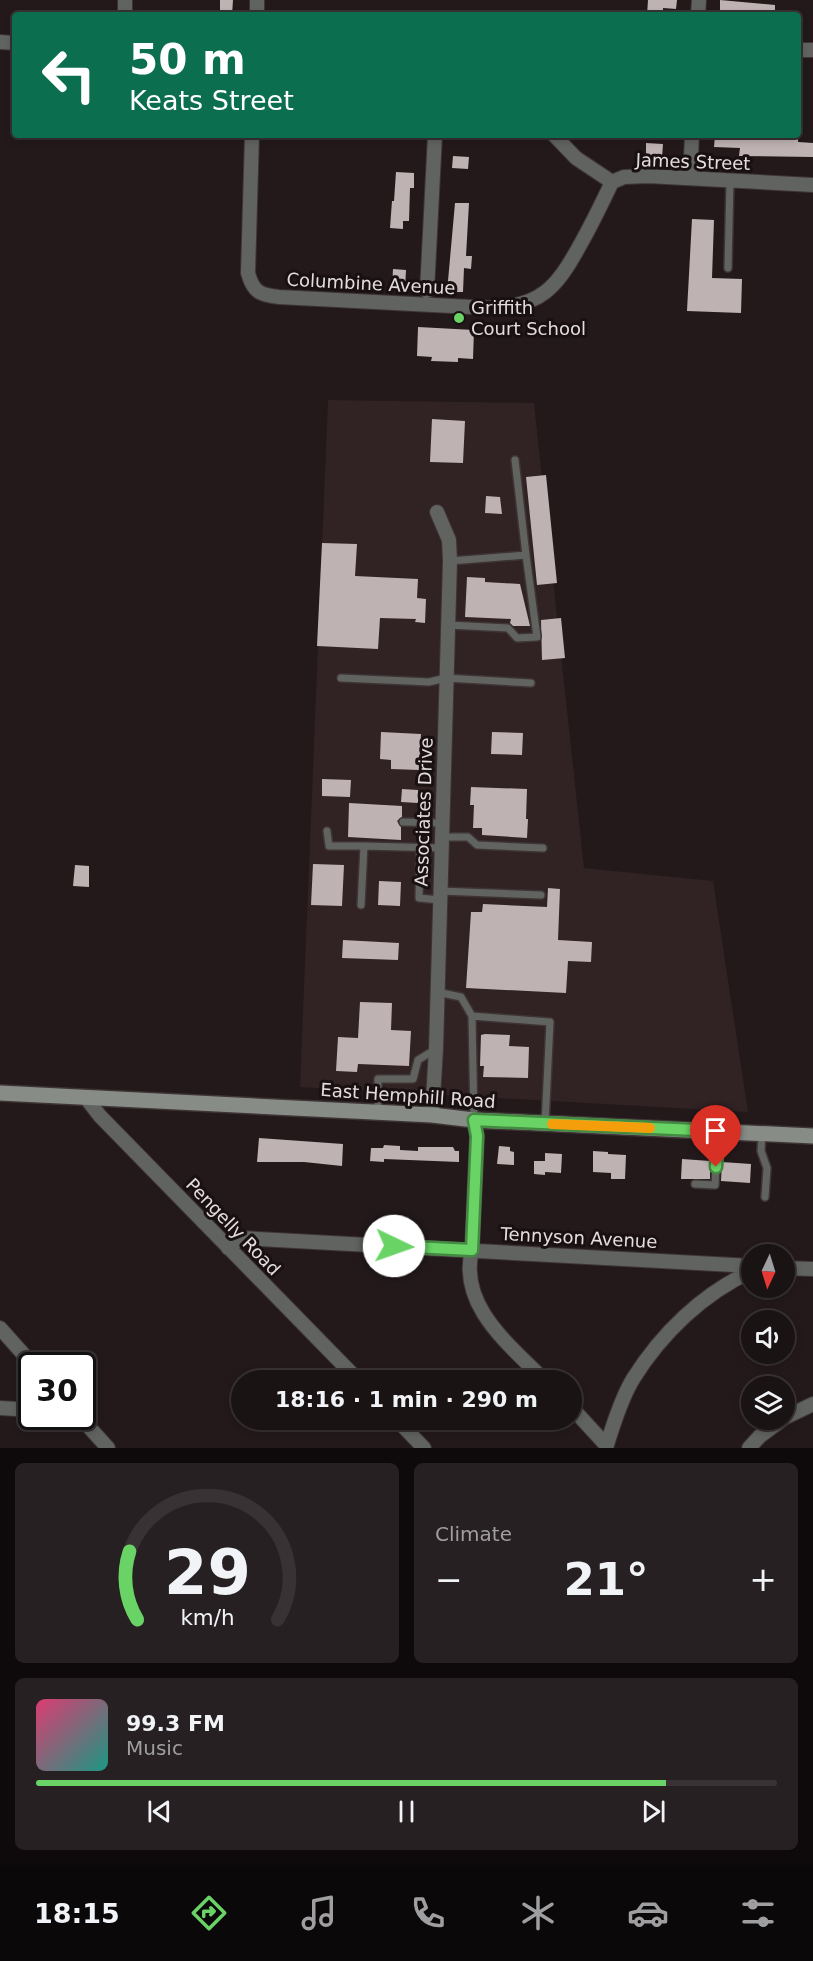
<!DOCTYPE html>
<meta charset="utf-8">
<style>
:root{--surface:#1a1314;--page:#272022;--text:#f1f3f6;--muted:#9f9ea0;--line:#383234;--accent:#69d465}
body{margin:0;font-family:"DejaVu Sans",sans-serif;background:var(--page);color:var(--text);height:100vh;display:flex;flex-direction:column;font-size:22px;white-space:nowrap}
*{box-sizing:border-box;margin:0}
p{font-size:20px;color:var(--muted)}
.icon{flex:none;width:33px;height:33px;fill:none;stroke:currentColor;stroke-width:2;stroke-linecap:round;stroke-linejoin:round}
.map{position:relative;height:1448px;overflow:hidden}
.drawer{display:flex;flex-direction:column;gap:15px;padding:15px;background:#0e0a0b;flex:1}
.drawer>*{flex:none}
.hud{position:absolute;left:12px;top:12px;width:789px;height:126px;border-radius:6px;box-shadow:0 3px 9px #0003,0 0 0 2px var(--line);background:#0b6e4f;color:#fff;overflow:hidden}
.needle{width:39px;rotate:184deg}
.controls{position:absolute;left:741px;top:1244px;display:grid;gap:12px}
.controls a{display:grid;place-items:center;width:54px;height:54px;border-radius:50%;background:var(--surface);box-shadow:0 3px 9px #0003,0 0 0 2px var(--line);font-size:30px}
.speed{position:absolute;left:18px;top:1352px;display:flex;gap:12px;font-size:30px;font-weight:700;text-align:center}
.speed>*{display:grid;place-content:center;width:78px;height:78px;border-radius:50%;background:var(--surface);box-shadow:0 3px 9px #0003,0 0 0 2px var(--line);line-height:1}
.speed .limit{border:3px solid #111;border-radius:9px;background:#fff;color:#111}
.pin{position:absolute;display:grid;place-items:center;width:51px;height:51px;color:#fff;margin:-62px -26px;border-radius:50% 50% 50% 0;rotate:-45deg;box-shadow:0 0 6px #0007}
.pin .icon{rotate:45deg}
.me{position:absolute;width:66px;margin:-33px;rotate:93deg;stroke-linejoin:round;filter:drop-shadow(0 0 4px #0008)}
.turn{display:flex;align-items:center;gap:21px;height:126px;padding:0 18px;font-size:27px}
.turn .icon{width:78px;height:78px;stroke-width:2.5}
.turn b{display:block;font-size:42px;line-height:51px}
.big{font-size:45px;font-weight:600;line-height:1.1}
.drawer .tile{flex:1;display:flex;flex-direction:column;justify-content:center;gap:9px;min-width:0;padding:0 21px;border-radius:9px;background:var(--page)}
.drawer .dial{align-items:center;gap:0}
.dial svg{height:156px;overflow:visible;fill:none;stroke:var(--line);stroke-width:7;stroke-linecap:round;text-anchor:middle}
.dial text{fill:var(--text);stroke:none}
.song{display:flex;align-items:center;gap:18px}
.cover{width:72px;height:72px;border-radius:9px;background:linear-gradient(135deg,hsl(340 70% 55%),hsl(170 70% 35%))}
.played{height:6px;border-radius:3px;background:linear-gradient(90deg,var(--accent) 85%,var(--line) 85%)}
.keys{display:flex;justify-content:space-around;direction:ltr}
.heat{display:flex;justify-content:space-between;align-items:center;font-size:33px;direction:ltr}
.drawer .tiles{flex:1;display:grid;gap:15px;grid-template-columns:1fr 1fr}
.tile:last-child{grid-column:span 2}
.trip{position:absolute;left:231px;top:1370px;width:351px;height:60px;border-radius:30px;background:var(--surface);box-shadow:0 3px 9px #0003,0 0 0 2px var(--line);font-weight:600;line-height:60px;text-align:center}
.dock{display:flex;height:96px;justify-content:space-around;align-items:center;background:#0a0808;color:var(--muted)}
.dock .icon{width:42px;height:42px}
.dock .selected{color:var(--accent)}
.dock b{font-size:27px;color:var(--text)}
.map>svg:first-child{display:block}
.built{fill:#312224}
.building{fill:#bfb2b3}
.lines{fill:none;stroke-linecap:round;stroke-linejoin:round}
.lane-casing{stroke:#3e3436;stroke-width:10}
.street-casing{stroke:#3e3436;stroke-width:16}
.secondary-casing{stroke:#3e3436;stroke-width:18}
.lane{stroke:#606360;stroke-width:7}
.street{stroke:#606360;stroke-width:14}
.secondary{stroke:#878c87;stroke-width:15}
.route-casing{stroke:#448a42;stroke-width:15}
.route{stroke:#69d465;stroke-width:10}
.slow{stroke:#f59e0b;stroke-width:10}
.poi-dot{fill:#69d465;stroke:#191012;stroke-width:2}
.labels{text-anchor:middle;stroke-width:6;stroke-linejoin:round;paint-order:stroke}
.street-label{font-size:18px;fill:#e3dddd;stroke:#191012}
.poi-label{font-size:18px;fill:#e3dddd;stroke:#191012;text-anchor:start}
</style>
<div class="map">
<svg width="813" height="1448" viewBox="0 0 813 1448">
<rect width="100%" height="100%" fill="#23191b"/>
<path class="built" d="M328 400 534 403 584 868 713 881 748 1112 300 1087Z"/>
<path class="building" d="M220 0H233L232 15H220Z
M648 0H677L676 9 663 8V15H647Z
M720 0 775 5V15H720Z
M715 135 798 139V142L813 143V157L739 156 740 148 714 147Z
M646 143 663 144 662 158 646 157Z
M453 156 469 157 468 169 452 168Z
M396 172 414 173V188H410L409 221H403V229L390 228 392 201H394Z
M455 203H469L466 256H472L471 269 464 268 463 292H447Z
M692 219 714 220 712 278 742 279 741 313 687 311Z
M393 269 406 270 405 289 392 288Z
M418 327 474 330 473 359 458 358V362L431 361 432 357 417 356Z
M432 419 465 421 463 463 430 462Z
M546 475 557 583 537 585 526 477Z
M486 496 500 497 502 514 485 513Z
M322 543 357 544 355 576 418 579 417 598 426 599 425 623 415 622 416 619 380 618 378 649 317 646Z
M467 577 485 578V582L520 584 530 626H513L510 623 511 619 465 617Z
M561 618 565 658 542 660 541 620Z
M381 732 421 734 419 770 391 769V760L380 759Z
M492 732 523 733 522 755 491 754Z
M322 779 351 780 350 797 322 796Z
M471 787 527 789 526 819H528L527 838 482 835V828H473L474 805H470Z
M402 789 418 790V803L401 802Z
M349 803 402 806V817L397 821 401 827V840L348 837Z
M313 864 344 865 342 906 311 905Z
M75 865 89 866V887L73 886Z
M379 881 401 882 400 906 378 905Z
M548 888 560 889 558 940 592 942 591 962 568 961 566 993 466 988 471 912H482L483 904 547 907Z
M343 940 399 943 398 960 342 958Z
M360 1002 392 1003 391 1030 411 1031 409 1066 358 1064 357 1072 336 1071 338 1037 358 1038Z
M485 1034 510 1035 509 1046 529 1047 528 1078 483 1077 484 1066H480L481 1035Z
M259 1138 343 1144 342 1166 304 1162H257Z
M384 1145 400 1146V1150L418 1151V1147H453L455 1151H459V1162L384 1159V1162L370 1161 371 1148H383Z
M499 1146 510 1147V1151L514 1152V1165L497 1164Z
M593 1151 608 1152V1154L626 1155 625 1179H611V1173L593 1172Z
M545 1153 562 1154 561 1173 545 1172V1175L534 1174V1161H545Z
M682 1159 710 1161V1179H681Z
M722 1162 751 1164 750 1183 721 1181Z"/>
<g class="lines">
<defs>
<path id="lane" d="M728 268 730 181
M450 561 526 555 515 460
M448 625 508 628 517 638 537 637 526 555
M341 678 429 682 446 678 531 683
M403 822 442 823
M327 831 329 846H364
M442 837H468L477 845 543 848
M420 848 419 898 440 900
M440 891 541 895
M361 905 364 846 441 848
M437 992 461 997 472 1016 474 1120
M472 1016 550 1022 545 1124
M378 1112V1079H413L418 1060 436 1049
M762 1133 761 1151 767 1168 765 1197
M695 1184 715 1185 718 1131"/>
<path id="street" d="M125 15V0
M257 15V0
M698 15 699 0
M0 42 15 43
M798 50H813
M252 135 248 273C253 292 260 295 279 297L490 308C541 307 557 287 580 245 592 224 602 203 612 182
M554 135 576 158 612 182 624 177 648 176 813 185
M690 178 692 135
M427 291 435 135
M86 1098 100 1116 358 1380
M432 1115 436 1049 450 561 449 540 437 512
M474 1120 477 1136 472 1250C458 1306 510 1345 544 1380
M228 1248 240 1238 752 1266
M784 1268 813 1269
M0 1328 33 1365
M0 1408 32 1410
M572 1408 606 1445
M79 1416 108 1448
M784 1418 813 1404
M396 1419 424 1448
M606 1448C612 1428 622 1397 633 1379 661 1334 703 1293 752 1271
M749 1448 760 1436 783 1419"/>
<path id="secondary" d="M0 1093 432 1115 474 1120 813 1136"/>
</defs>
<use href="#lane" class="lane-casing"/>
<use href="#street" class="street-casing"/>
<use href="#secondary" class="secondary-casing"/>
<use href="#lane" class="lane"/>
<use href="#street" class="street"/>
<use href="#secondary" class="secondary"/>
</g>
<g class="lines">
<defs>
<path id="route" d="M394 1246 472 1250 477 1136 474 1120 718 1131 716 1167"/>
</defs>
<use href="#route" class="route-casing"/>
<use href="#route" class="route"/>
<path class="slow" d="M552 1124 650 1128"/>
</g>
<circle class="poi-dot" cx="459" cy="318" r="6"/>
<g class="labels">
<g class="street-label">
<text transform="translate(693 162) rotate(2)" y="6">James Street</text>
<text transform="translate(371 284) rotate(3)" y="6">Columbine Avenue</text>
<text transform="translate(424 812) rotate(-88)" y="6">Associates Drive</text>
<text transform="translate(408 1096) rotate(4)" y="6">East Hemphill Road</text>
<text transform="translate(233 1227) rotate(46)" y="6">Pengelly Road</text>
<text transform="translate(579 1238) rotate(3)" y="6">Tennyson Avenue</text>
</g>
<g class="poi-label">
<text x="471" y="314">Griffith<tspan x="471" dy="21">Court School</tspan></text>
</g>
</g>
</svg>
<div class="controls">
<a><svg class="needle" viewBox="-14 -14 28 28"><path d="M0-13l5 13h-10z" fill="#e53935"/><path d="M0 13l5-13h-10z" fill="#9f9ea0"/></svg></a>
<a><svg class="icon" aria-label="sound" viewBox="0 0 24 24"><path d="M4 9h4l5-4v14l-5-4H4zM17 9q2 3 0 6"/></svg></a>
<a><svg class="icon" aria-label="layers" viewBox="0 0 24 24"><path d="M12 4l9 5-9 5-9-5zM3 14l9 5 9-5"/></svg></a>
</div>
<div class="speed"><div class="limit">30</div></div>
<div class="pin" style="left:716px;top:1167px;background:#d93025"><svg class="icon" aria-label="arrive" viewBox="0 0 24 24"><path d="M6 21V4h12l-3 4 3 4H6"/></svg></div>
<svg class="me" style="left:394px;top:1246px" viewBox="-20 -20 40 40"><circle r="19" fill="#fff"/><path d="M0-13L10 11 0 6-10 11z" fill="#69d465"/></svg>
<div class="trip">18:16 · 1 min · 290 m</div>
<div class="hud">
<div class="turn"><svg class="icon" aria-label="left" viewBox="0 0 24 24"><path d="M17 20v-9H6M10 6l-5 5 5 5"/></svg><div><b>50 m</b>Keats Street</div></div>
</div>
</div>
<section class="drawer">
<div class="tiles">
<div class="tile dial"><svg viewBox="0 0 100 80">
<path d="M14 69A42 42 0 1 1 86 69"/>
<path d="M14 69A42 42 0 0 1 10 34" stroke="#69d465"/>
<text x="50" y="56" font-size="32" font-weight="700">29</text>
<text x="50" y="72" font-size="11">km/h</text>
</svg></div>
<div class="tile"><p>Climate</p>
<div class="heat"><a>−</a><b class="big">21°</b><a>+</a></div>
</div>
<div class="tile">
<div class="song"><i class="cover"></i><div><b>99.3 FM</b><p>Music</p></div></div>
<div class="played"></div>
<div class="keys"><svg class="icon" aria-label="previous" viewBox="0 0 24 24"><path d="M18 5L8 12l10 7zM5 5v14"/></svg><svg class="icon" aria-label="pause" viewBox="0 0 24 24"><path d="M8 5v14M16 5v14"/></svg><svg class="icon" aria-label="next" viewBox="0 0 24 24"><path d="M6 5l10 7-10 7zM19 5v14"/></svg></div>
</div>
</div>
</section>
<nav class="dock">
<b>18:15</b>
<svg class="icon selected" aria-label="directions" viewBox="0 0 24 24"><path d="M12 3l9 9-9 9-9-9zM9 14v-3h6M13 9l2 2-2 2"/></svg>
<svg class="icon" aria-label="music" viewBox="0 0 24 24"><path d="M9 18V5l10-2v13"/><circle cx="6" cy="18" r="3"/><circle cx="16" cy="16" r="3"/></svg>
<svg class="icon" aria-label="phone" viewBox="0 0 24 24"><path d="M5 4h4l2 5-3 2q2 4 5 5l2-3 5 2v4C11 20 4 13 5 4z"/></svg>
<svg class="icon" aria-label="climate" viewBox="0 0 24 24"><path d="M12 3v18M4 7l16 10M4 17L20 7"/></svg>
<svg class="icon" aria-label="car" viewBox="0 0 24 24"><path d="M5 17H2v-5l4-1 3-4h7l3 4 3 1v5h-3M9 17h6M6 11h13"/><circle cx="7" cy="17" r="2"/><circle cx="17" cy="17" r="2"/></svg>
<svg class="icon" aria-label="filters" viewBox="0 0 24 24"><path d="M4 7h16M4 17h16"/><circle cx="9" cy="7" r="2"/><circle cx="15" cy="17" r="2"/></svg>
</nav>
